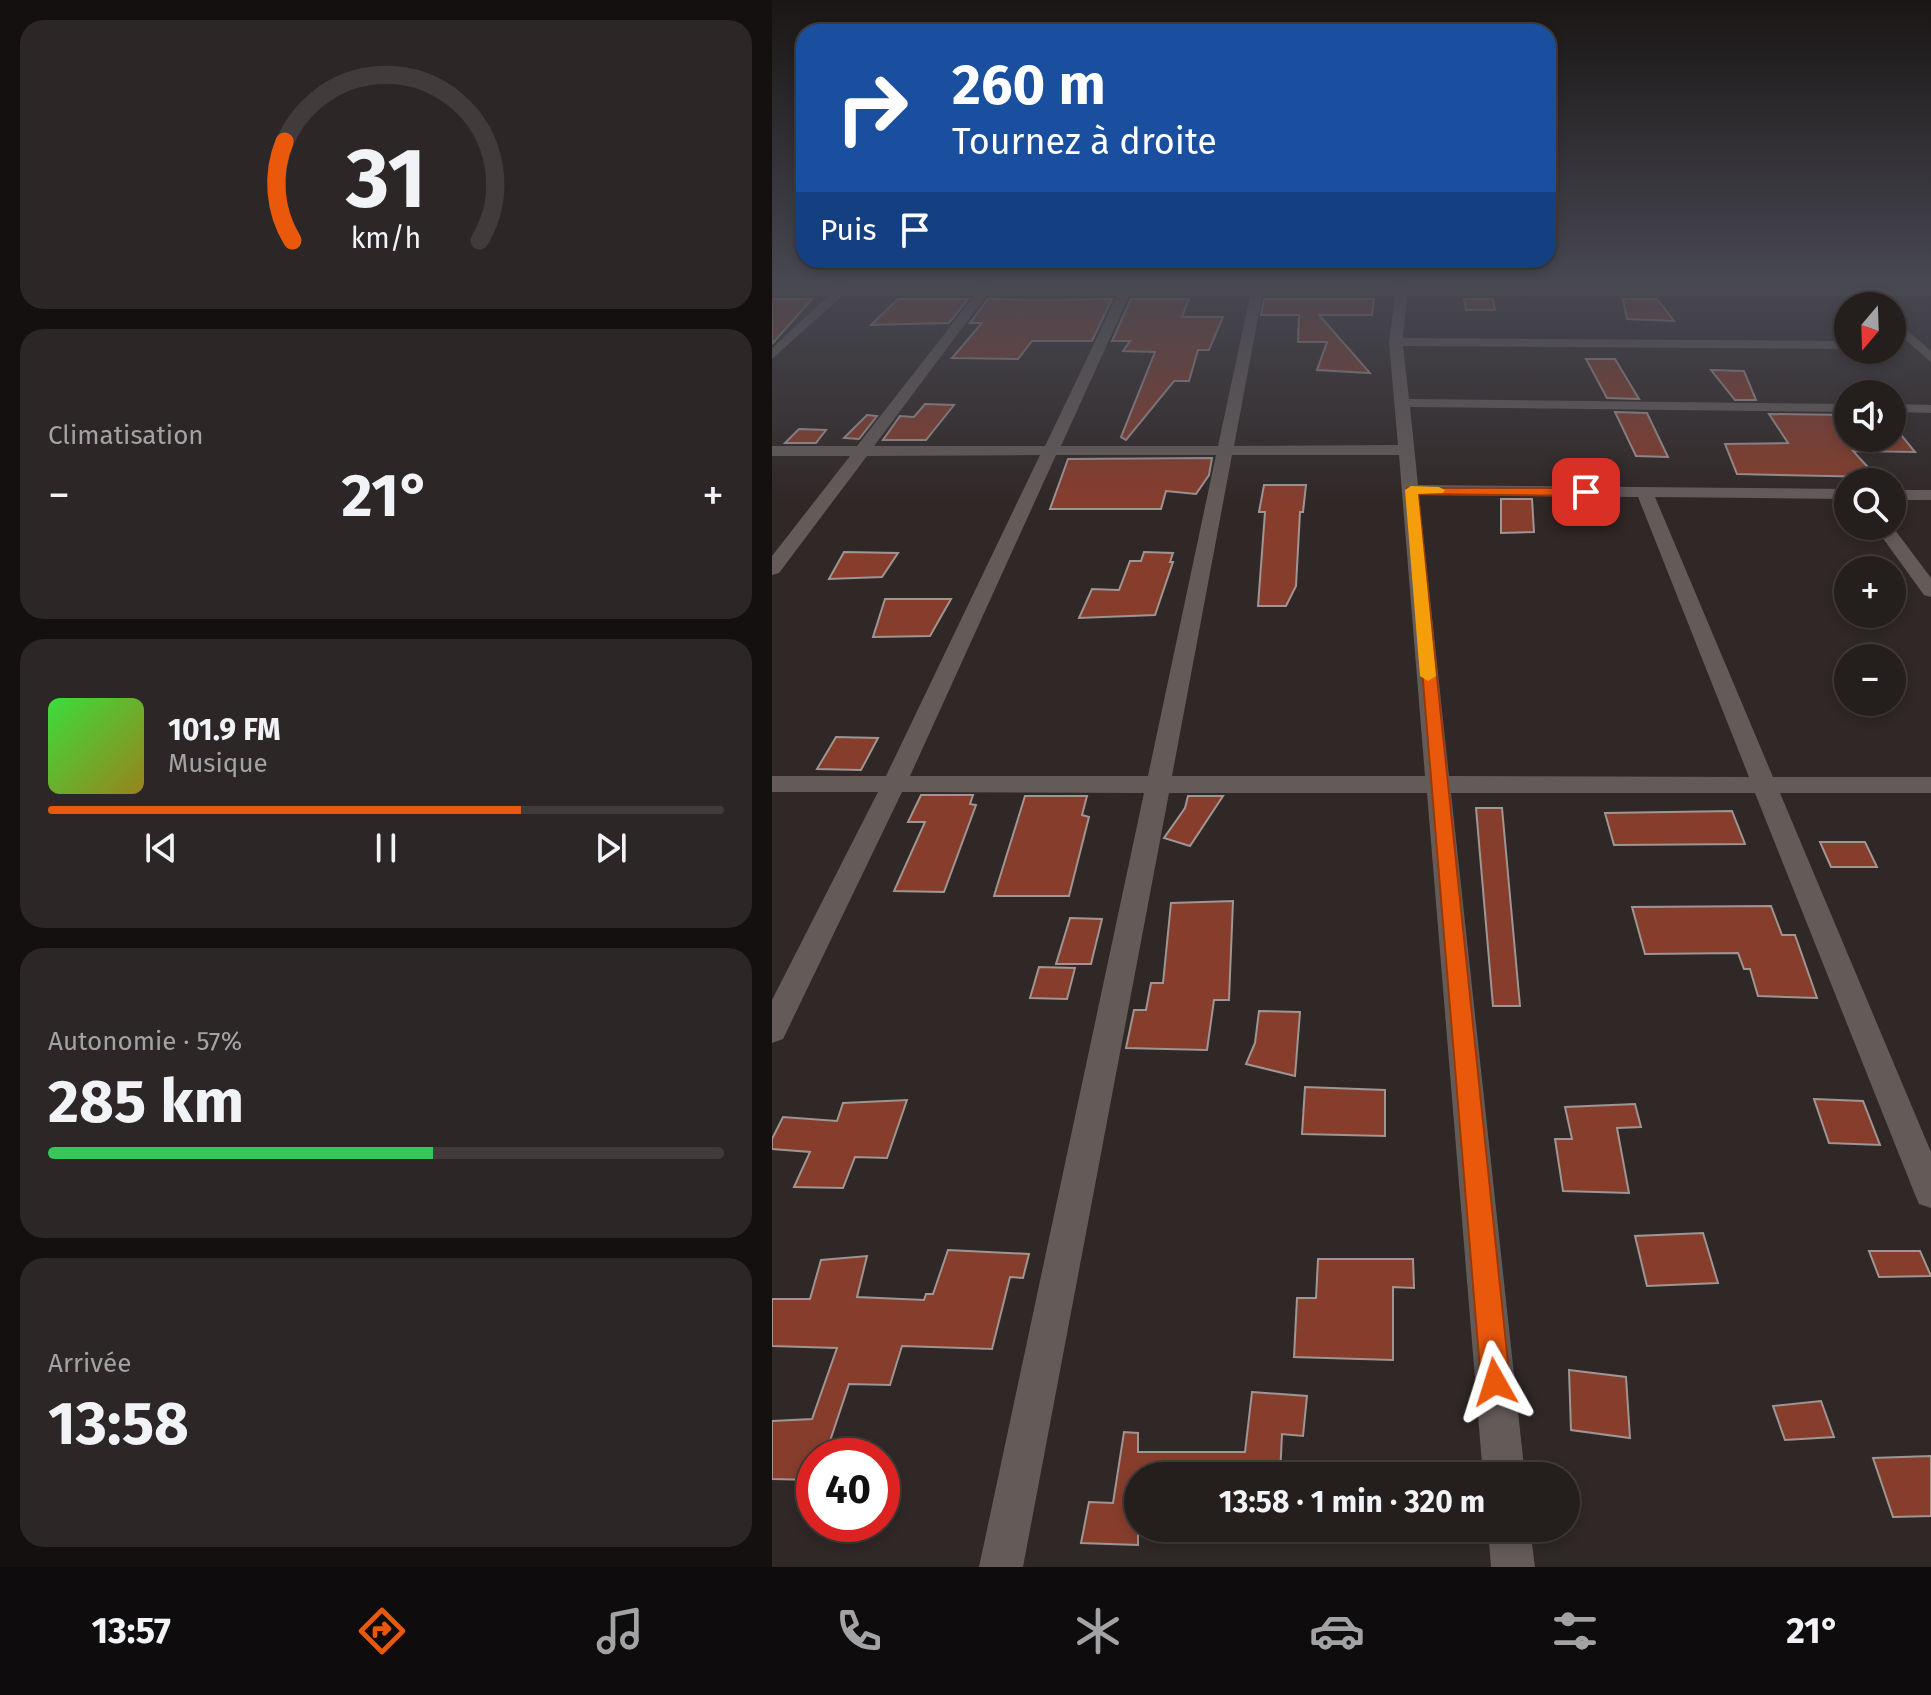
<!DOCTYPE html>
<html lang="fr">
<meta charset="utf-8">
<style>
:root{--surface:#241e1d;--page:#2c2726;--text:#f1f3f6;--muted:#a3a2a4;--line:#413c3b;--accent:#ea580c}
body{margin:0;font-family:"Fira Sans",sans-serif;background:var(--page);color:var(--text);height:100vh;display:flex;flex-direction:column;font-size:30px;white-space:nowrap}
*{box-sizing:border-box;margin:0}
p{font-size:26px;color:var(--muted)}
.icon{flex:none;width:44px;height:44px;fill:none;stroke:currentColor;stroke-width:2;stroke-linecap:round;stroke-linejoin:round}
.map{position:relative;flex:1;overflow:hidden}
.sheet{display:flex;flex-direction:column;gap:20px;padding:20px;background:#141010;width:772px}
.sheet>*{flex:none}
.guide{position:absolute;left:24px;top:24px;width:760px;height:244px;border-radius:24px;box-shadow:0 4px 12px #0003,0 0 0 2px var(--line);background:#1a4fa0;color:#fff;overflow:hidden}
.needle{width:52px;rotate:199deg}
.fabs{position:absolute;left:1062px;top:292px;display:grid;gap:16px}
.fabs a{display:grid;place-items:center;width:72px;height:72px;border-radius:50%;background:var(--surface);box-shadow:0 4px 12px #0003,0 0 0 2px var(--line);font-size:40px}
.speed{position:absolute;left:24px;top:1438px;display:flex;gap:16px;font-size:40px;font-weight:700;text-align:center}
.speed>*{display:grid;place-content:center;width:104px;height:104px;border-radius:50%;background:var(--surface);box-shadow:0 4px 12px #0003,0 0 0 2px var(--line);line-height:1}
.speed .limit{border:12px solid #d22;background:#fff;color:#111}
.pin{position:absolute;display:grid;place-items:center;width:68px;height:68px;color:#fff;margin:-34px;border-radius:16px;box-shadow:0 4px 12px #0006}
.me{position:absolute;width:88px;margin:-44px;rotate:354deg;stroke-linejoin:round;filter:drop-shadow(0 0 6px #0008)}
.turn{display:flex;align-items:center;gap:28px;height:168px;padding:0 24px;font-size:36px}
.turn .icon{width:104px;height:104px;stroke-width:2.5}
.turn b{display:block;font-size:56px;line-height:68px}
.then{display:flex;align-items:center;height:76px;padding:0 24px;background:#0003;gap:16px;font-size:30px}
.big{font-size:60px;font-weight:700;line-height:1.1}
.sheet .card{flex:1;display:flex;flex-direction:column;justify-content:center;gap:12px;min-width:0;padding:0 28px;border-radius:24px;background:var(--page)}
.sheet .dial{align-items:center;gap:0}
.dial svg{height:208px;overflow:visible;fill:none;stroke:var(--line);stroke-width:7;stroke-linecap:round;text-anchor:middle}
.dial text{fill:var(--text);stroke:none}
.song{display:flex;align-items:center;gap:24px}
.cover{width:96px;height:96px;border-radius:12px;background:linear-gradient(135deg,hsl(120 70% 55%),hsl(50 70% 35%))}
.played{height:8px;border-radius:4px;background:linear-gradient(90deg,var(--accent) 70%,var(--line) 70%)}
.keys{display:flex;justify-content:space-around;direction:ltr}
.heat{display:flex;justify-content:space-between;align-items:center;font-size:44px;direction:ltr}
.charge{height:12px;border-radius:6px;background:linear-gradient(90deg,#34c759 57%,var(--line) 0)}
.trip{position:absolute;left:352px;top:1462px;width:456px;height:80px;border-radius:40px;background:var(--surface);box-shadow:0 4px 12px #0003,0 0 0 2px var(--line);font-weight:700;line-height:80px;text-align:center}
.tab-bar{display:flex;height:128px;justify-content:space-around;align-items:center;background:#0e0c0c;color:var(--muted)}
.tab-bar .icon{width:56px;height:56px}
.tab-bar .selected{color:var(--accent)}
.tab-bar b{font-size:36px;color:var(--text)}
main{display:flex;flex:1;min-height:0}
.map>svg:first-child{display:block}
.building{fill:#863d2c;stroke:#9f9593;stroke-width:2}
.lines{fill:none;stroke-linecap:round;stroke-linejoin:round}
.minor{fill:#645b59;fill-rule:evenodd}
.route{fill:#ea580c;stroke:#983908;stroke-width:2}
.slow{fill:#f59e0b}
</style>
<main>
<section class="sheet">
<div class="card dial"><svg viewBox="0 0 100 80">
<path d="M14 69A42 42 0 1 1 86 69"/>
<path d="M14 69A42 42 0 0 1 11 31" stroke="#ea580c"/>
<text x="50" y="56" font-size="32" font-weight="700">31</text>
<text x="50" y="72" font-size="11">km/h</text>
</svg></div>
<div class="card"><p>Climatisation</p>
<div class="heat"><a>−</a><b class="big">21°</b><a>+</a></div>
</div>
<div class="card">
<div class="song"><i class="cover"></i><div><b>101.9 FM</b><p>Musique</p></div></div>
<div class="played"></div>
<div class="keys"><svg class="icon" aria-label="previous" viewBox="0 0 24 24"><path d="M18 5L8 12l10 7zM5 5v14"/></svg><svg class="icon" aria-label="pause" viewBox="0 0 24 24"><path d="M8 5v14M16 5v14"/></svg><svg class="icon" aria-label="next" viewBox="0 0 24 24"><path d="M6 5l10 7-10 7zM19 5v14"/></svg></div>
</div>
<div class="card"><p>Autonomie · 57%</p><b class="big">285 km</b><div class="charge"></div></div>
<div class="card"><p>Arrivée</p><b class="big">13:58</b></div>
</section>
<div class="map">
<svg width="1159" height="1567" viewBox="0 0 1159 1567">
<rect width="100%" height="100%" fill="#302827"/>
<path class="building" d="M0 299H40L0 344Z
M126 299H196L177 323 99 325Z
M216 299 269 300 340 299 320 341H260L246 359 180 358 210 323H198Z
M359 299H417L410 317H451L437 350H426L417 381H402L354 440 349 437 383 352 351 351 358 341H340Z
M492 299H602L600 315H547L598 373 545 370 555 342H526L527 315H489Z
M692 299H721L723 310H694Z
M851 299H885L902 321 855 319Z
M814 359H843L867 399 835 398Z
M939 370 972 371 984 400H963Z
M153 404 182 405 154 440H111L128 416 142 417Z
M843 412 875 413 896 457 864 456Z
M997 414 1076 415V438H1120L1122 426 1143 452 1081 451 1105 477 965 474 953 444 1016 443Z
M95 415 105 416 87 439 72 438Z
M27 429 54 430 44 443H13Z
M440 458 437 475 424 494 394 491 389 509H278L296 459Z
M492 485H534L531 512H528L524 586 514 606H486L493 512H487Z
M729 499H760L762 532 729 533Z
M72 552 126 553 110 577 57 579Z
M372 552 401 553 398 562H401L383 615 307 618 320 589 347 590 358 561H369Z
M113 599H179L158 636 101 637Z
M64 737 106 738 89 770 45 769Z
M149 795H201L198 804 204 805 172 892 122 891 153 822H136Z
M253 796H315L310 815 317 817 297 896H222Z
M416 796H451L418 846 392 838 413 808Z
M704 808H730L748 1006H721Z
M960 811 973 844 842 845 833 813Z
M1048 842H1093L1105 867H1059Z
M461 901 457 1000H442L435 1050 354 1048 362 1010H374L379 983H391L399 903Z
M999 906 1010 935H1023L1045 998 986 996 978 969H972L966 953 873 954 860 907Z
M298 918 330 919 319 964H284Z
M267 967 303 968 295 999 258 998Z
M487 1011 528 1012 523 1076 474 1064 483 1043Z
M533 1087 613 1090V1136L530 1134Z
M1042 1099 1091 1101 1108 1145 1057 1143Z
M135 1100 115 1158 83 1157 71 1188 22 1187 38 1152 0 1149V1139L11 1117 65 1121 71 1103Z
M863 1104 869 1127 845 1128 857 1193 791 1191 783 1139H800L793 1107Z
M931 1233 946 1283 875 1286 863 1236Z
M176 1250 257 1254 251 1278 238 1277 220 1349 130 1346 118 1385 77 1384 53 1456H42V1480L0 1479V1421L40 1419 65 1348 0 1346V1299H38L49 1260 95 1256 85 1297 152 1300 154 1294H161Z
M1097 1251H1148L1159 1276 1107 1277Z
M546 1259H641L642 1288 621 1287V1360L522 1357 525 1298H544Z
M797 1370 854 1377 858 1438 799 1430Z
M480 1392 535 1396 531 1436 510 1434 508 1476H366V1545L309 1543 317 1502 341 1503 352 1432 366 1433V1452H473Z
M1049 1401 1062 1437 1013 1440 1001 1406Z
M1159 1456V1516L1121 1517 1101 1458Z"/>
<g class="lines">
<path class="minor" d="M71 284 77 288H208L211 284H223L220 288H624V284H636L635 288H1159V296H635L631 338 1076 341V349L631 346 637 399 1076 404V412L638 407 646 485 1076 489V499L883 497 1001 777H1159V793H1008L1159 1152V1208L1147 1204 1142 1192 983 793H679L753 1476H711L655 793H397L251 1567H207L372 793 130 792 11 1039 0 1043V1000L106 792H0V776H114L268 455 95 456 7 573 0 575V556L78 456H0V446H85L202 296H70L0 359V348L56 296H0V288H64ZM214 296H345L273 446H102ZM357 296H478L446 446H289ZM490 296H623L617 342 626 445 462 446ZM284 455H444L376 776H138ZM460 455H627L653 776H400ZM647 495 866 497 977 777 677 776Z
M1120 317 1159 351V362L1120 328Z
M1120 404 1159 405V413L1120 412Z
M1120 490H1159V500H1120Z
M1102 526H1120L1159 578V597L1152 595Z
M716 1528H758L763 1567H719Z"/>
</g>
<linearGradient id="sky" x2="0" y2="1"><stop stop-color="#1a1615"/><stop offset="0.56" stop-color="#484852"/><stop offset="1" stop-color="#484852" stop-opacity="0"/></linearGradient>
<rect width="1159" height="503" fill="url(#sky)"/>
<path class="route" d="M635 488H814L820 492 814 496 646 494 738 1382 734 1392 723 1396 713 1392 709 1382Z"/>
<path class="slow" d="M667 487 673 490 671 493 646 494 664 676 656 681 648 676 633 490 639 486Z"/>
</svg>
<div class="fabs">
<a><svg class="needle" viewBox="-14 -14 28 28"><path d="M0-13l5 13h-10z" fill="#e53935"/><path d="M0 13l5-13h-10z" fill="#a3a2a4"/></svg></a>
<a><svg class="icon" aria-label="sound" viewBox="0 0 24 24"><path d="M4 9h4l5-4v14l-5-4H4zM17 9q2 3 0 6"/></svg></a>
<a><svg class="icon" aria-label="search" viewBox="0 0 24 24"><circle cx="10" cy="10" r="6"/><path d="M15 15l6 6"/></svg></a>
<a>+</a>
<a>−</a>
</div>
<div class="speed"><div class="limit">40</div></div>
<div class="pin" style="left:814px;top:492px;background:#d93025"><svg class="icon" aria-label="arrive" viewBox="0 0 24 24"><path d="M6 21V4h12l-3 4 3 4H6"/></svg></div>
<svg class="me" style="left:723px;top:1382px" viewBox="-20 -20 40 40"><path d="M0-17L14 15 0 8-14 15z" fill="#ea580c" stroke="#fff" stroke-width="4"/></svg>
<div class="trip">13:58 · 1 min · 320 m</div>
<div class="guide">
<div class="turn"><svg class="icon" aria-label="right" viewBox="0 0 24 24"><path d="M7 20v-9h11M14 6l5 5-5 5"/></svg><div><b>260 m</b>Tournez à droite</div></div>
<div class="then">Puis<svg class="icon" aria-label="arrive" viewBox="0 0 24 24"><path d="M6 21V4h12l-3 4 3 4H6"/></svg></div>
</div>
</div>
</main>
<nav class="tab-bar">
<b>13:57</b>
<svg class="icon selected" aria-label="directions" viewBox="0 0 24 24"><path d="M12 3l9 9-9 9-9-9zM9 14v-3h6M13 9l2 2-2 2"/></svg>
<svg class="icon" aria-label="music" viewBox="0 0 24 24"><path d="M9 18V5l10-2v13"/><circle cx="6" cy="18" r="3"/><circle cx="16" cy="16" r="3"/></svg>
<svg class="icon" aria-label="phone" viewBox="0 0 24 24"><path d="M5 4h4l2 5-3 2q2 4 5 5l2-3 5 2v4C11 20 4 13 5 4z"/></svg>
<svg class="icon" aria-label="climate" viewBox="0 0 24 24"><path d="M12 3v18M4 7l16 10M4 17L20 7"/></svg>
<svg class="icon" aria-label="car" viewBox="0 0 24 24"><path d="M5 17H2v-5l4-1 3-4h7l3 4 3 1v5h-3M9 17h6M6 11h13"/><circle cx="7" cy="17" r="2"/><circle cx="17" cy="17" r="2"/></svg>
<svg class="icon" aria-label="filters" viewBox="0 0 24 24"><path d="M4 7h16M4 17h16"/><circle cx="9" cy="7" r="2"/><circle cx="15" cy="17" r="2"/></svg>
<b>21°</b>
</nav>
